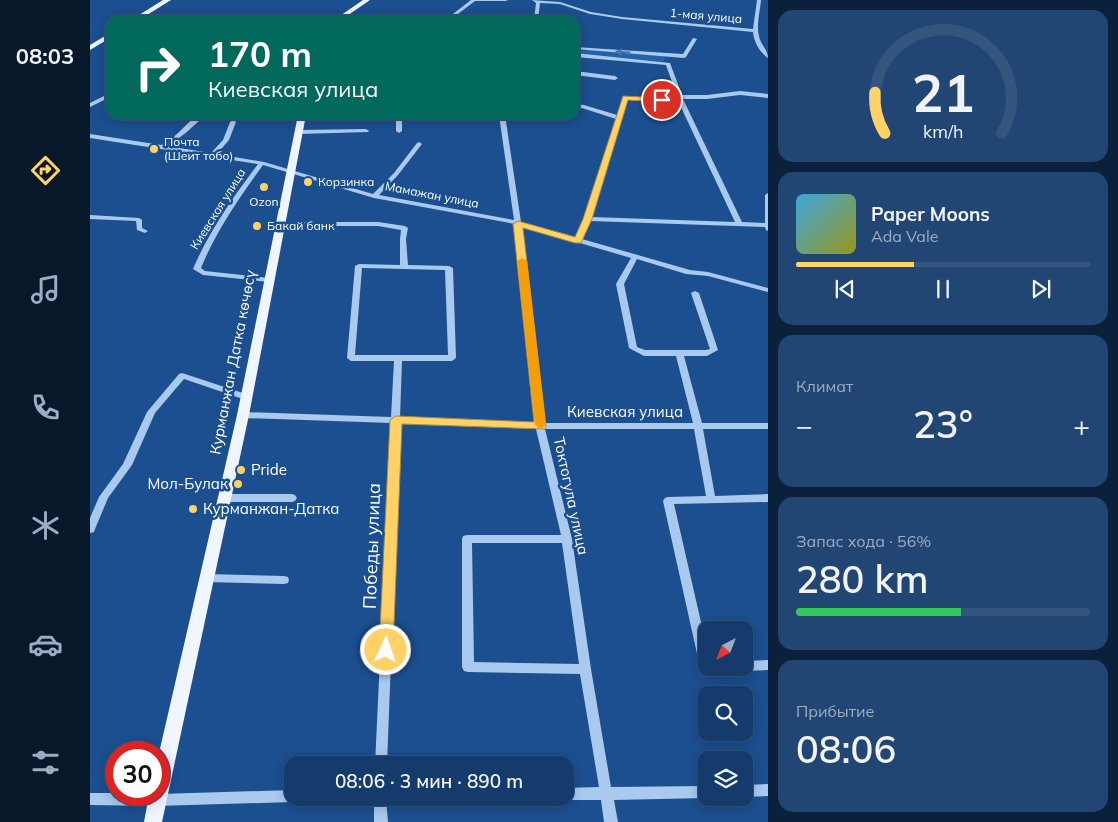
<!DOCTYPE html>
<html lang="ru">
<meta charset="utf-8">
<style>
:root{--surface:#143b6b;--page:#214673;--text:#f1f3f6;--muted:#9dadc1;--line:#33557e;--accent:#ffd166}
body{margin:0;font-family:Mulish,sans-serif;background:var(--page);color:var(--text);height:100vh;display:flex;flex-direction:column;font-size:19px;white-space:nowrap}
*{box-sizing:border-box;margin:0}
p{font-size:16px;color:var(--muted)}
.icon{flex:none;width:28px;height:28px;fill:none;stroke:currentColor;stroke-width:2;stroke-linecap:round;stroke-linejoin:round}
.map{position:relative;flex:1;overflow:hidden}
.side{display:flex;flex-direction:column;gap:10px;padding:10px;background:#0b203b;width:350px}
.side>*{flex:none}
.top-card{position:absolute;left:15px;top:15px;width:475px;height:105px;border-radius:15px;box-shadow:0 2px 12px #0003,0 0 0 1px var(--line);background:#00695c;color:#fff;overflow:hidden}
.needle{width:32px;rotate:222deg}
.tools{position:absolute;left:608px;top:621px;display:grid;gap:10px}
.tools a{display:grid;place-items:center;width:55px;height:55px;border-radius:10px;background:var(--surface);box-shadow:0 2px 12px #0003,0 0 0 1px var(--line);font-size:25px}
.speed{position:absolute;left:15px;top:741px;display:flex;gap:10px;font-size:25px;font-weight:700;text-align:center}
.speed>*{display:grid;place-content:center;width:65px;height:65px;border-radius:50%;background:var(--surface);box-shadow:0 2px 12px #0003,0 0 0 1px var(--line);line-height:1}
.speed .limit{border:8px solid #d22;background:#fff;color:#111}
.pin{position:absolute;display:grid;place-items:center;width:42px;height:42px;color:#fff;margin:-21px;border:2px solid #fff;border-radius:50%;box-shadow:0 1px 5px #0007}
.me{position:absolute;width:55px;margin:-28px;rotate:3deg;stroke-linejoin:round;filter:drop-shadow(0 0 4px #0008)}
.turn{display:flex;align-items:center;gap:18px;height:105px;padding:0 20px;font-size:22px}
.turn .icon{width:65px;height:65px;stroke-width:2.5}
.turn b{display:block;font-size:35px;line-height:42px}
.big{font-size:38px;font-weight:600;line-height:1.1}
.side .tile{flex:1;display:flex;flex-direction:column;justify-content:center;gap:8px;min-width:0;padding:0 18px;border-radius:15px;background:var(--page)}
.side .dial{align-items:center;gap:0}
.dial svg{height:130px;overflow:visible;fill:none;stroke:var(--line);stroke-width:7;stroke-linecap:round;text-anchor:middle}
.dial text{fill:var(--text);stroke:none}
.song{display:flex;align-items:center;gap:15px}
.cover{width:60px;height:60px;border-radius:8px;background:linear-gradient(135deg,hsl(200 70% 55%),hsl(60 70% 35%))}
.played{height:5px;border-radius:2px;background:linear-gradient(90deg,var(--accent) 40%,var(--line) 40%)}
.keys{display:flex;justify-content:space-around;direction:ltr}
.heat{display:flex;justify-content:space-between;align-items:center;font-size:28px;direction:ltr}
.charge{height:8px;border-radius:4px;background:linear-gradient(90deg,#34c759 56%,var(--line) 0)}
.trip{position:absolute;left:194px;top:756px;width:290px;height:50px;border-radius:15px;background:var(--surface);box-shadow:0 2px 12px #0003,0 0 0 1px var(--line);font-weight:600;line-height:50px;text-align:center}
main{display:flex;flex:1;min-height:0}
.tabs{display:flex;flex-direction:column;width:90px;justify-content:space-around;align-items:center;background:#08182b;color:var(--muted)}
.tabs .icon{width:35px;height:35px}
.tabs .selected{color:var(--accent)}
.tabs b{font-size:22px;color:var(--text)}
.map>svg:first-child{display:block}
.green{fill:#2461a8}
.lines{fill:none;stroke-linecap:round;stroke-linejoin:round}
.minor{fill:#a9c9ee;fill-rule:evenodd}
.major{fill:#f0f6ff;fill-rule:evenodd}
.oneway{fill:#4674ac}
.route{fill:#ffd166;stroke:#a68842}
.slow{fill:#f59e0b}
.poi-dot{fill:#ffd166;stroke:#1b4f8f;stroke-width:2}
.labels{text-anchor:middle;stroke-width:5;stroke-linejoin:round;paint-order:stroke}
.far-street-label{font-size:12px;fill:#fff;stroke:#1b4f8f}
.far-poi-label{font-size:12px;fill:#fff;stroke:#1b4f8f;text-anchor:start}
.street-label{font-size:15px;fill:#fff;stroke:#1b4f8f}
.poi-label{font-size:15px;fill:#fff;stroke:#1b4f8f;text-anchor:start}
.near-street-label{font-size:18px;fill:#fff;stroke:#1b4f8f}
</style>
<main>
<nav class="tabs">
<b>08:03</b>
<svg class="icon selected" aria-label="directions" viewBox="0 0 24 24"><path d="M12 3l9 9-9 9-9-9zM9 14v-3h6M13 9l2 2-2 2"/></svg>
<svg class="icon" aria-label="music" viewBox="0 0 24 24"><path d="M9 18V5l10-2v13"/><circle cx="6" cy="18" r="3"/><circle cx="16" cy="16" r="3"/></svg>
<svg class="icon" aria-label="phone" viewBox="0 0 24 24"><path d="M5 4h4l2 5-3 2q2 4 5 5l2-3 5 2v4C11 20 4 13 5 4z"/></svg>
<svg class="icon" aria-label="climate" viewBox="0 0 24 24"><path d="M12 3v18M4 7l16 10M4 17L20 7"/></svg>
<svg class="icon" aria-label="car" viewBox="0 0 24 24"><path d="M5 17H2v-5l4-1 3-4h7l3 4 3 1v5h-3M9 17h6M6 11h13"/><circle cx="7" cy="17" r="2"/><circle cx="17" cy="17" r="2"/></svg>
<svg class="icon" aria-label="filters" viewBox="0 0 24 24"><path d="M4 7h16M4 17h16"/><circle cx="9" cy="7" r="2"/><circle cx="15" cy="17" r="2"/></svg>
</nav>
<div class="map">
<svg width="678" height="822" viewBox="0 0 678 822">
<rect width="100%" height="100%" fill="#1b4f8f"/>
<path class="green" d="M485 49 575 56 573 62 485 54Z"/>
<g class="lines">
<path class="minor" d="M381 0H418L416 1H385L360 20H355Z
M442 0 470 2 501 12 532 17 663 29 667 0H671C670 12 666 25 669 36 670 44 678 50 678 58 670 52 664 43 663 32L532 19 500 14 470 4 450 3 448 20H444L446 3Z
M603 38 607 39 596 57 594 58 485 49V47L593 54Z
M485 53 580 63 592 95H617L650 91 678 94V98L650 95 617 99H593L652 222 675 223V195L678 193V231L676 230 675 227 500 221 492 239 600 270 618 272 678 288V292L618 276 596 274 547 259 534 284 547 347 555 350H616L620 349 601 293 605 291 609 293 628 350 617 356H594L612 423H678V429H613L625 496 678 494V502L584 504 616 644V668H621L620 671 616 672 612 671 610 667 573 501 575 498 578 497 616 496 604 429H455L482 539 501 669 521 787 616 786V798H618H616L524 800 528 822H514L511 800H475L470 798H475V788L509 787 490 674 378 672 374 671 372 667V539L373 536 377 535H471L446 429 310 424 297 765H285L301 423 153 418 149 415 153 412 301 417 304 361H261L257 358 265 266 269 264 310 265V239L311 230 288 226H191L188 224 191 222H288L315 226 318 228 316 239 318 265 359 266 363 268 366 358 362 361H312L310 418 445 423 425 224 284 198 173 165C149 198 126 231 111 268L115 271 179 278 183 280 179 282 113 275 103 269C119 231 143 197 168 164L0 138V134L71 145C77 142 83 138 88 133 96 126 103 115 115 115 104 126 91 138 77 146L121 153 133 140 140 122 143 120 146 122 139 140 127 154 174 162 283 194 304 173 327 143 329 142 332 144 308 175 289 195 424 220 409 115H415L431 222 486 237 495 219 526 119 492 108H485V104L494 105 527 115 533 97 588 99 576 65 485 57ZM537 100 589 103 645 222 502 217ZM432 226 541 258 526 284 539 348 554 356H586L603 423H454ZM272 268 355 270 358 355H265ZM382 543H472L489 664 384 662Z
M485 71 525 76 528 78 525 80 485 75Z
M20 93V97L0 107V103Z
M306 115H312V131L309 133 306 131Z
M276 129 279 131 278 132 210 134 207 132 210 130Z
M0 215 49 218 52 220V228L58 231 55 233 47 230 46 221 0 219Z
M92 373 159 395 160 397 156 400 94 379 65 413 42 465 18 498 5 529 4 532 0 533V518L9 497 33 464 57 412 89 374Z
M135 494H202L205 495 207 498 205 501 202 502H135L132 501 130 498 132 495Z
M116 574 194 576 198 577 199 580 198 583 194 584 116 582 112 581 111 578 112 575Z
M678 660V670L654 671 650 670 649 668H654V661Z
M678 784V796L654 797V785Z
M202 790V798H208L207 800 202 802 67 806 0 805V793H26V795H69V794Z
M284 798H296L298 822H284Z"/>
<path class="major" d="M73 0H81L49 20H41Z
M273 0H280L251 20H244Z
M20 33V38L0 50V45Z
M208 115H216L159 415 72 822H54L59 795H69V753L147 415Z"/>
</g>
<defs><path id="oneway-solid" d="M-6-.8H1V-3.2L6.5 0L1 3.2V.8H-6Z" transform="scale(1.25)"/></defs>
<use class="oneway" href="#oneway-solid" transform="translate(533 52) rotate(-176)"/>
<path class="route" d="M533 96 572 98 576 100 572 102 538 100 502 219 491 243H485L433 228 456 426 455 429 312 424 303 650 301 654 296 656 291 654 289 650 300 420 306 416 444 422 423 224 428 221 485 237 493 219Z"/>
<path class="slow" d="M432 258 437 261 456 425 450 429 445 425 427 261Z"/>
<g class="poi-dot">
<circle cx="64" cy="149" r="5"/>
<circle cx="218" cy="182" r="5"/>
<circle cx="174" cy="187" r="5"/>
<circle cx="167" cy="226" r="5"/>
<circle cx="151" cy="470" r="5"/>
<circle cx="148" cy="484" r="5"/>
<circle cx="103" cy="509" r="5"/>
</g>
<g class="labels">
<g class="far-street-label">
<text transform="translate(616 16) rotate(5)" y="4">1-мая улица</text>
<text transform="translate(342 195) rotate(11)" y="4">Мамажан улица</text>
<text transform="translate(128 209) rotate(-58)" y="4">Киевская улица</text>
</g>
<g class="far-poi-label">
<text x="74" y="146">Почта<tspan x="74" dy="14">(Шеит тобо)</tspan></text>
<text x="228" y="186">Корзинка</text>
<text x="174" y="206" text-anchor="middle">Ozon</text>
<text x="177" y="230">Бакай банк</text>
</g>
<g class="street-label">
<text transform="translate(143 362) rotate(-79)" y="5">Курманжан Датка көчөсү</text>
<text x="535" y="417">Киевская улица</text>
<text transform="translate(481 496) rotate(78)" y="5">Токтогула улица</text>
</g>
<g class="poi-label">
<text x="161" y="475">Pride</text>
<text x="138" y="489" text-anchor="end">Мол-Булак</text>
<text x="113" y="514">Курманжан-Датка</text>
</g>
<g class="near-street-label">
<text transform="translate(282 546) rotate(-88)" y="6">Победы улица</text>
</g>
</g>
</svg>
<div class="tools">
<a><svg class="needle" viewBox="-14 -14 28 28"><path d="M0-13l5 13h-10z" fill="#e53935"/><path d="M0 13l5-13h-10z" fill="#9dadc1"/></svg></a>
<a><svg class="icon" aria-label="search" viewBox="0 0 24 24"><circle cx="10" cy="10" r="6"/><path d="M15 15l6 6"/></svg></a>
<a><svg class="icon" aria-label="layers" viewBox="0 0 24 24"><path d="M12 4l9 5-9 5-9-5zM3 14l9 5 9-5"/></svg></a>
</div>
<div class="speed"><div class="limit">30</div></div>
<div class="pin" style="left:572px;top:100px;background:#d93025"><svg class="icon" aria-label="arrive" viewBox="0 0 24 24"><path d="M6 21V4h12l-3 4 3 4H6"/></svg></div>
<svg class="me" style="left:296px;top:650px" viewBox="-20 -20 40 40"><circle r="17" fill="#ffd166" stroke="#fff" stroke-width="3"/><path d="M0-11L8 9 0 5-8 9z" fill="#fff"/></svg>
<div class="trip">08:06 · 3 мин · 890 m</div>
<div class="top-card">
<div class="turn"><svg class="icon" aria-label="right" viewBox="0 0 24 24"><path d="M7 20v-9h11M14 6l5 5-5 5"/></svg><div><b>170 m</b>Киевская улица</div></div>
</div>
</div>
<section class="side">
<div class="tile dial"><svg viewBox="0 0 100 80">
<path d="M14 69A42 42 0 1 1 86 69"/>
<path d="M14 69A42 42 0 0 1 8 44" stroke="#ffd166"/>
<text x="50" y="56" font-size="32" font-weight="700">21</text>
<text x="50" y="72" font-size="11">km/h</text>
</svg></div>
<div class="tile">
<div class="song"><i class="cover"></i><div><b>Paper Moons</b><p>Ada Vale</p></div></div>
<div class="played"></div>
<div class="keys"><svg class="icon" aria-label="previous" viewBox="0 0 24 24"><path d="M18 5L8 12l10 7zM5 5v14"/></svg><svg class="icon" aria-label="pause" viewBox="0 0 24 24"><path d="M8 5v14M16 5v14"/></svg><svg class="icon" aria-label="next" viewBox="0 0 24 24"><path d="M6 5l10 7-10 7zM19 5v14"/></svg></div>
</div>
<div class="tile"><p>Климат</p>
<div class="heat"><a>−</a><b class="big">23°</b><a>+</a></div>
</div>
<div class="tile"><p>Запас хода · 56%</p><b class="big">280 km</b><div class="charge"></div></div>
<div class="tile"><p>Прибытие</p><b class="big">08:06</b></div>
</section>
</main>
